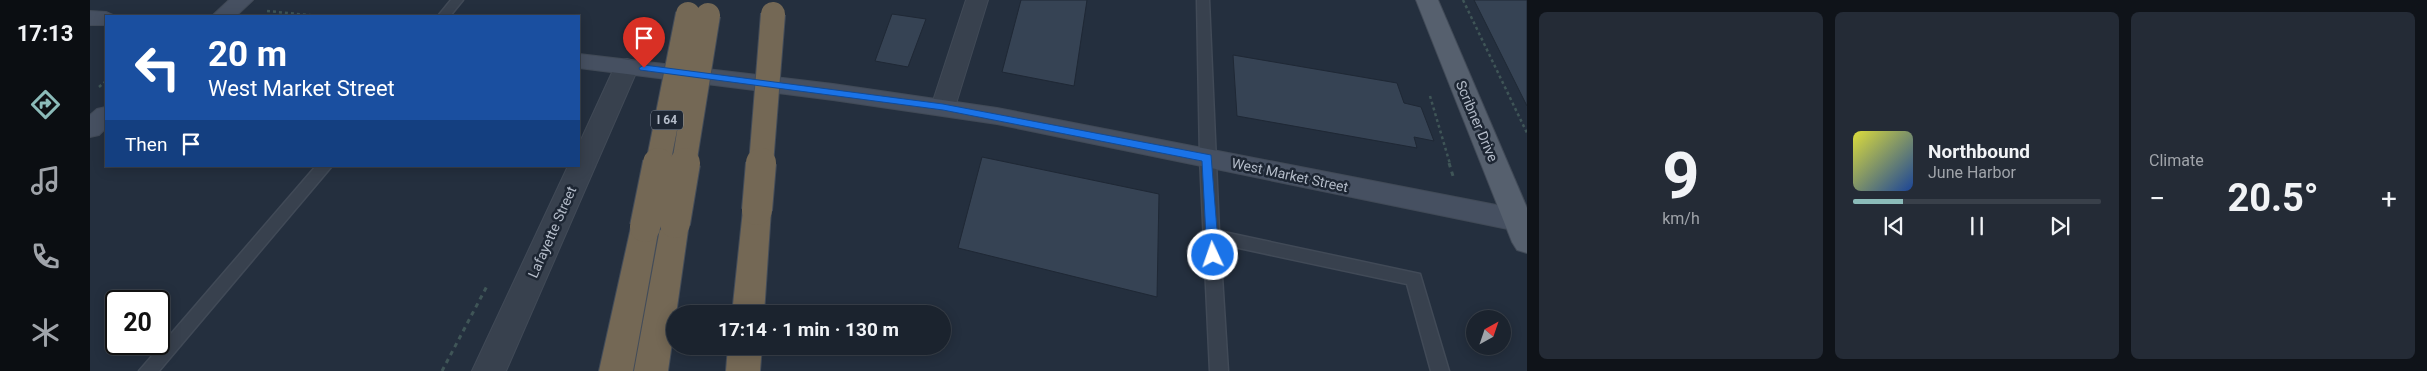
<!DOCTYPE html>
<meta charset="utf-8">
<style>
:root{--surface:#1b232e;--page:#242b36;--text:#f1f3f6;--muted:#a0a4aa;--line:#39404a;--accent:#8bbbb9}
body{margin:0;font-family:Roboto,sans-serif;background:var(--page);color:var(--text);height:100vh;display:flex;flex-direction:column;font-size:19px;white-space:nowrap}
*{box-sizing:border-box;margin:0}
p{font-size:16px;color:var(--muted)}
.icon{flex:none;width:28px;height:28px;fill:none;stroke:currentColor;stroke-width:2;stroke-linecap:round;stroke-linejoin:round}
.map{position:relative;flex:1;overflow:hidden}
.panel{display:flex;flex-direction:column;gap:12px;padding:12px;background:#0f1319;width:900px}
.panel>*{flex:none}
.guide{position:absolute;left:15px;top:15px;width:475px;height:152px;border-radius:0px;box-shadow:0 2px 12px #0003,0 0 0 1px var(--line);background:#1a4fa0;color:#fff;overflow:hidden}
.needle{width:32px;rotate:40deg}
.buttons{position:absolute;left:1376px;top:310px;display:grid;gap:10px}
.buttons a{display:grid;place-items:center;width:45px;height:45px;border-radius:50%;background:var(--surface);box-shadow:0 2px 12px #0003,0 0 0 1px var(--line);font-size:25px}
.speed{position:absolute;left:15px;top:290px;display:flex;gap:10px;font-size:25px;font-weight:700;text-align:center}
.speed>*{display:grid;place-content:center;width:65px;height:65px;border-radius:50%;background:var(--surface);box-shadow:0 2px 12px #0003,0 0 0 1px var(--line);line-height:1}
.speed .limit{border:2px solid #111;border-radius:8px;background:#fff;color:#111}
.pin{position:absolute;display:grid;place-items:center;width:42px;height:42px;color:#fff;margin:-51px -21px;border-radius:50% 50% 50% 0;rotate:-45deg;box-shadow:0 0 5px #0007}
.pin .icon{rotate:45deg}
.me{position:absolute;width:55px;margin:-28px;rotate:357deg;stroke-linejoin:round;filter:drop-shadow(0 0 4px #0008)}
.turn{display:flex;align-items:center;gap:18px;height:105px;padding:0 20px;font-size:22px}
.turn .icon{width:65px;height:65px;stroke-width:2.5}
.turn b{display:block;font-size:35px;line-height:42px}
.then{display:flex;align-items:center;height:48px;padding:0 20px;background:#0003;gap:10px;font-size:19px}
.big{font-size:38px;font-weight:700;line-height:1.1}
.panel .widget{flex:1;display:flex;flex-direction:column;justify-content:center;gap:8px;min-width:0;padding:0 18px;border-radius:8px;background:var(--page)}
.panel .dial{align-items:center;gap:0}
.dial b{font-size:65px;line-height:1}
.song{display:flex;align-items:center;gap:15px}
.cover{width:60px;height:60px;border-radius:8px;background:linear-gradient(135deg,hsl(60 70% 55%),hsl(220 70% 35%))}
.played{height:5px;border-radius:2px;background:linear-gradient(90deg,var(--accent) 20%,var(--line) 20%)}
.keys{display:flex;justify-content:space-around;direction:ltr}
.heat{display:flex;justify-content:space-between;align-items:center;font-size:28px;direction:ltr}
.panel .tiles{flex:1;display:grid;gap:12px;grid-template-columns:repeat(3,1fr)}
.trip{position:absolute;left:576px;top:305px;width:285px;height:50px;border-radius:25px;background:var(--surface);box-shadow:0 2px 12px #0003,0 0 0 1px var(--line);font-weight:700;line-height:50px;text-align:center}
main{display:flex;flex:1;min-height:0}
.tab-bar{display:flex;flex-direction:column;width:90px;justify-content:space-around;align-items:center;background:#0b0e12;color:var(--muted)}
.tab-bar .icon{width:35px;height:35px}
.tab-bar .selected{color:var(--accent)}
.tab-bar b{font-size:22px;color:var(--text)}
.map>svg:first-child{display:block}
.building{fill:#364354;stroke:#1f2835}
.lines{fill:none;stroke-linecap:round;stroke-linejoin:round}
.lane-casing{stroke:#414a57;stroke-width:3}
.street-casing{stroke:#414a57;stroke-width:2}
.secondary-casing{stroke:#414a57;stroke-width:2}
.primary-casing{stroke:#414a57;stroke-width:2}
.highway-casing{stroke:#434c59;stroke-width:2}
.path-far1{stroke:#3f5557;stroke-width:2.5;stroke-dasharray:3 3;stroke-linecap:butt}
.path{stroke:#3f5557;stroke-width:3;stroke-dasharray:4.5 4.5;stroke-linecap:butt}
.lane{fill:#38414e;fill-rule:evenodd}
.street{fill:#38414e;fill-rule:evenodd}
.secondary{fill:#465061;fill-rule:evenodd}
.primary{fill:#56606e;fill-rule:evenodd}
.highway{fill:#746855;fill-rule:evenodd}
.highway-bridge-far1-casing{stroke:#434c59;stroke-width:26;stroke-linecap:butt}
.highway-bridge-casing{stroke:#434c59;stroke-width:32;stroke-linecap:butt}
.highway-bridge-far1{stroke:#746855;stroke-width:24}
.highway-bridge{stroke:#746855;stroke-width:30}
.route{fill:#1a73e8;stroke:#114b97}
.labels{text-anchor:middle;stroke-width:5;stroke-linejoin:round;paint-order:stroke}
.shield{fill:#1d2633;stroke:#878f9c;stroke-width:1}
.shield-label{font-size:12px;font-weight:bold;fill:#b4bcc9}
.street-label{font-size:14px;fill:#b4bcc9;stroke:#1d2633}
</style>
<main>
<nav class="tab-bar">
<b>17:13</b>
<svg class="icon selected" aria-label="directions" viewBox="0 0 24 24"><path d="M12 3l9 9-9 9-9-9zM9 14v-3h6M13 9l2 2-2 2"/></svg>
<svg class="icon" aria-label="music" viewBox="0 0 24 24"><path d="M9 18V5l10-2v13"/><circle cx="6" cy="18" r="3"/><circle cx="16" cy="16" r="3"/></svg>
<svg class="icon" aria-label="phone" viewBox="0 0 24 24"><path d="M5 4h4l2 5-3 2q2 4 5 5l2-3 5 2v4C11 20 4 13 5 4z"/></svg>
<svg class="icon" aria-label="climate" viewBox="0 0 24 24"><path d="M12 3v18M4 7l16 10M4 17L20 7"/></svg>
</nav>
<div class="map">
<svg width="1437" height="371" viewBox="0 0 1437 371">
<rect width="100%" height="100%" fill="#242f3e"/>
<path class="building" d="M931 0H997L984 86 912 72Z
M1384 0H1437V106Z
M802 14 836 19 818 67 785 61Z
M1143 55 1307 83 1314 103 1331 107 1344 141 1324 137 1327 148 1147 116Z
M892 157 1069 194 1067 297 868 248Z"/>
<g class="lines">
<defs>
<path id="lane" d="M361 0H373L360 16H348Z
M1107 0H1119L1129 231 1330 274 1359 371H1341L1317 284 1130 244 1138 371H1120L1110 158Z
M226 166H242L69 371H49Z"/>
<path id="street" d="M876 0H898L865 107 862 113 853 115 844 113 841 107Z
M537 59 545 61 549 66 416 371H382L478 166H489V144L525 66 529 61Z"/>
<path id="secondary" d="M139 0H163L146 16H122Z
M0 11 16 12 25 16H16V25H0Z
M489 54 743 84 907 108 1437 211V233L907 124 743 100 489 68Z
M16 107V128L9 135 0 137V115L7 109Z"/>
<path id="primary" d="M1326 0H1348L1437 208V253L1427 250 1422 242Z"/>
<path id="highway" d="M667 200 677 203 681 210 674 314H642L653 210 657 203Z
M585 212 595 215 599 223 578 371H544L571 223 575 215Z
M555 216 565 219 569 227 543 371H509L541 227 545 219Z
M638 346H672L670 371H636Z"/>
</defs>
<use href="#lane" class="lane-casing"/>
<use href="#street" class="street-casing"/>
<use href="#secondary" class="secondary-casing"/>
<use href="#primary" class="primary-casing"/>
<use href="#highway" class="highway-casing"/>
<path class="path-far1" d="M1373 0 1437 133
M177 11 229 16
M9 87 16 81
M1340 96 1360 164"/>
<path class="path" d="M1359 163 1363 176
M352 371 397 286"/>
<use href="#lane" class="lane"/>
<use href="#street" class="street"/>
<use href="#secondary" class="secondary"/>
<use href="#primary" class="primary"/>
<use href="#highway" class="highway"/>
<defs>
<path id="highway-bridge-far1" d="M568 164 598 14
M594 164 618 15
M671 164 683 14"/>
<path id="highway-bridge" d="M667 210 671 163
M585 223 595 163
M555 227 568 163"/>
</defs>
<use href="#highway-bridge-far1" class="highway-bridge-far1-casing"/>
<use href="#highway-bridge" class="highway-bridge-casing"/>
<use href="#highway-bridge-far1" class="highway-bridge-far1"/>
<use href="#highway-bridge" class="highway-bridge"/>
</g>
<path class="route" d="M554 65 853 104 1121 155 1129 255 1123 260 1117 255 1112 161 853 110 550 70 549 68Z"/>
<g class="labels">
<rect class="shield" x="561" y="110.5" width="32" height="19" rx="4"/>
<g class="shield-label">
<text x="577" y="124">I 64</text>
</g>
<g class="street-label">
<text transform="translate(1387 121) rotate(67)" y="5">Scribner Drive</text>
<text transform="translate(1200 175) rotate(12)" y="5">West Market Street</text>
<text transform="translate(462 232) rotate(-66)" y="5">Lafayette Street</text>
</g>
</g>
</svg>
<div class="buttons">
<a><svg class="needle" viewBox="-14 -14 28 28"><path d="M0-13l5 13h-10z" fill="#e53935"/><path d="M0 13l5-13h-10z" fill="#a0a4aa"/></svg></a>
</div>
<div class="speed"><div class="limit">20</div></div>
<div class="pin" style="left:554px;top:68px;background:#d93025"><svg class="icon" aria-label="arrive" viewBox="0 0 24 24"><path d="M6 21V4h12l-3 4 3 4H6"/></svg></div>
<svg class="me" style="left:1123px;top:255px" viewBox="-20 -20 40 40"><circle r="17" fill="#1a73e8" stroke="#fff" stroke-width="3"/><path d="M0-11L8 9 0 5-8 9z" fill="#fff"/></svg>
<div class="trip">17:14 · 1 min · 130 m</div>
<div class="guide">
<div class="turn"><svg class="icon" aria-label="left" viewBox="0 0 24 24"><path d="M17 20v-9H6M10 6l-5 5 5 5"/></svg><div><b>20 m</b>West Market Street</div></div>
<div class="then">Then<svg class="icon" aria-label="arrive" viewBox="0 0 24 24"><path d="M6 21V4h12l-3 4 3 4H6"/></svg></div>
</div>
</div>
<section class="panel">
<div class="tiles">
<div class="widget dial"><b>9</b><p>km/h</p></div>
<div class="widget">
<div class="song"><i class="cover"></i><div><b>Northbound</b><p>June Harbor</p></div></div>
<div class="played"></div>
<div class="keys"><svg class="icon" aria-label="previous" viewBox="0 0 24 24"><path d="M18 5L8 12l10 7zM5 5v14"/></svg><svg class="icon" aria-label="pause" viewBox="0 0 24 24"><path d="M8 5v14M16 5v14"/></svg><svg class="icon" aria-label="next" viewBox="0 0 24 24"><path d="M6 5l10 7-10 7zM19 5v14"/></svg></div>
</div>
<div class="widget"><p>Climate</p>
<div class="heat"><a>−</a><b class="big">20.5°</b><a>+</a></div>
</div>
</div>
</section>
</main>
